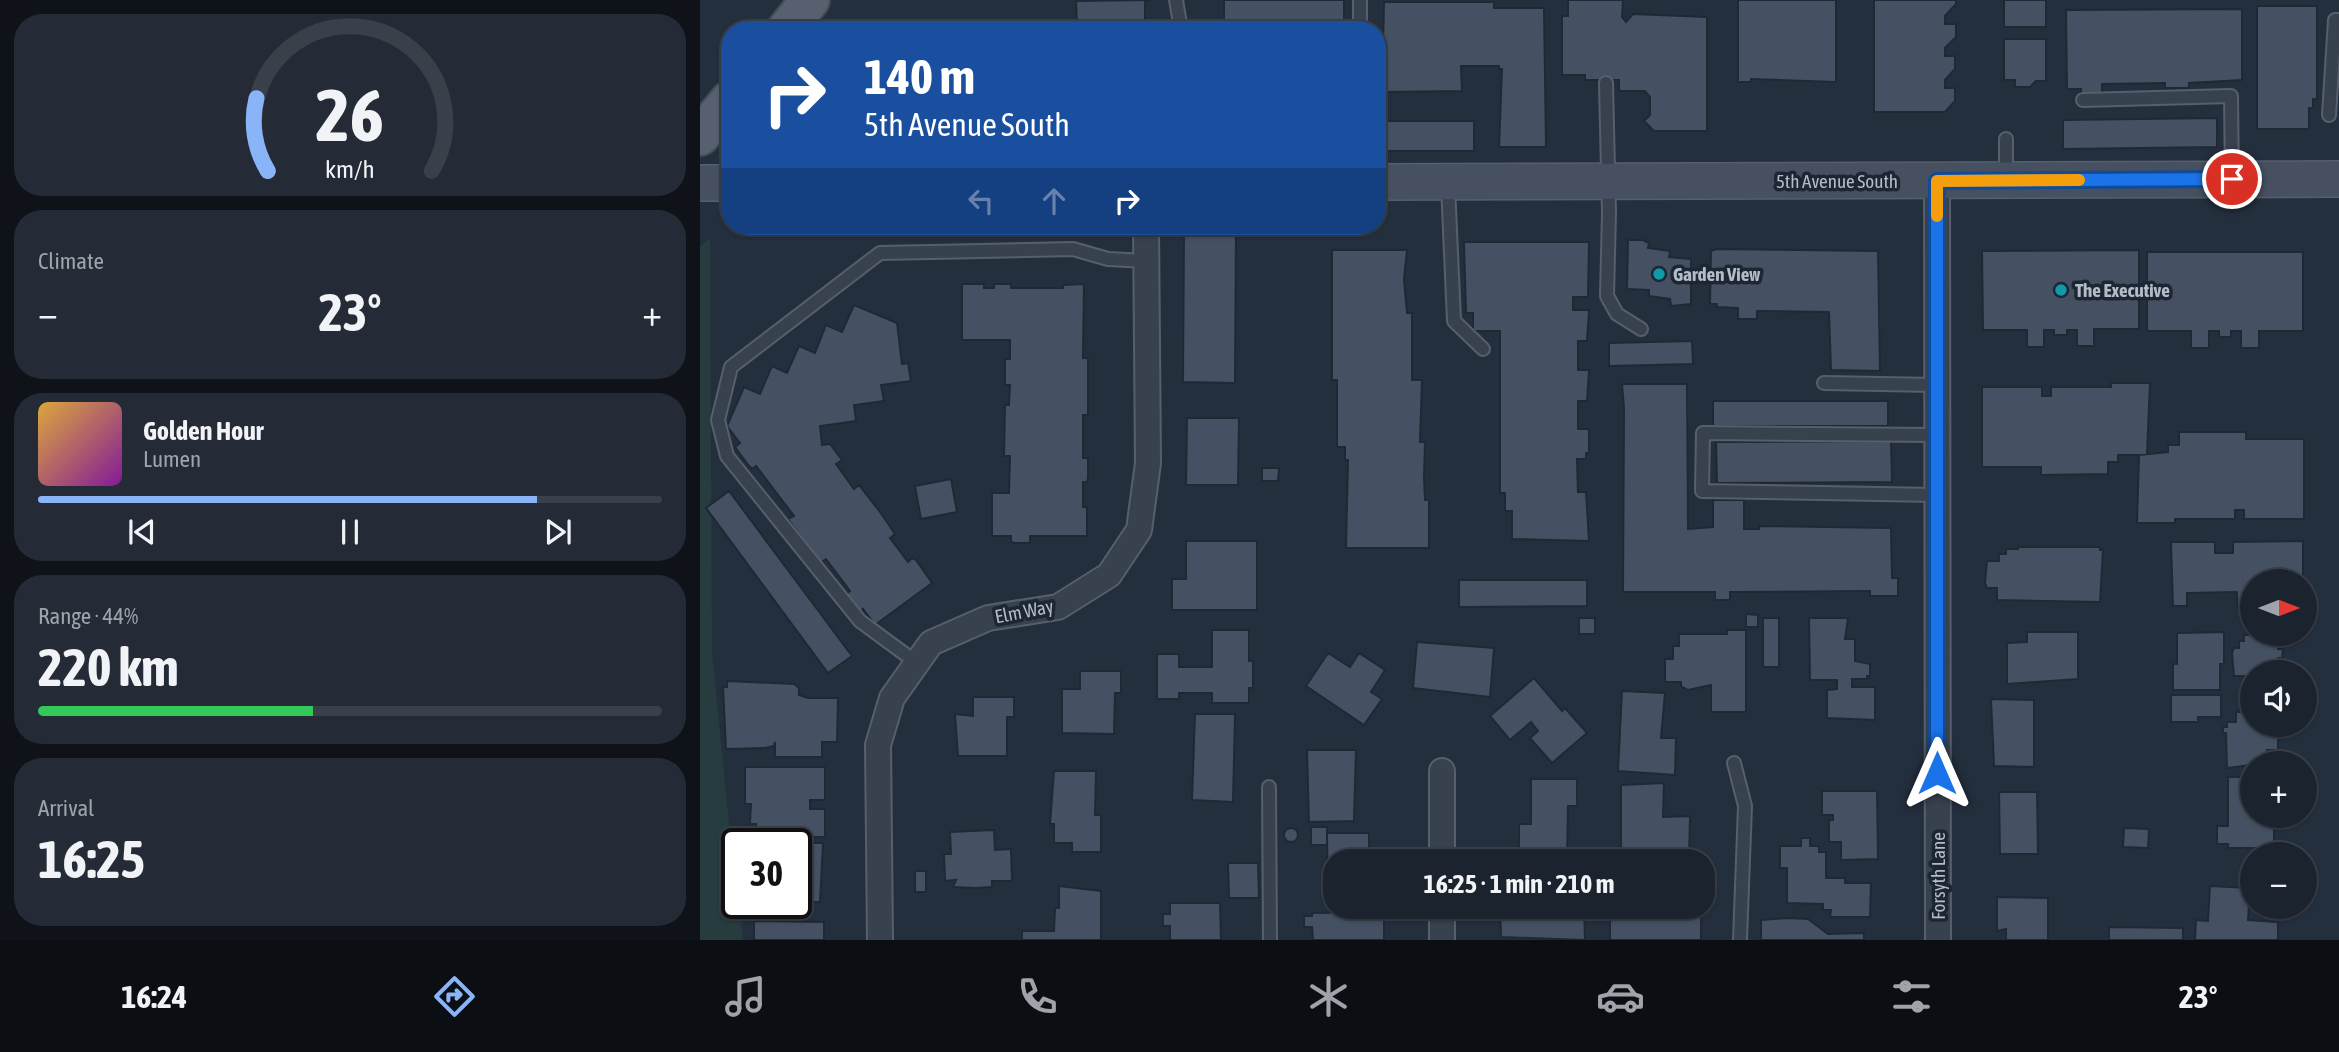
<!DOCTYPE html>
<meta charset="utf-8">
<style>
:root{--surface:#1b232e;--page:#242b36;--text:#f1f3f6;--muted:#a0a4aa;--line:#39404a;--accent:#8ab4f8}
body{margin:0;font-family:"Asap Condensed",sans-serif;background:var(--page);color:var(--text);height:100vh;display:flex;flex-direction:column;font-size:26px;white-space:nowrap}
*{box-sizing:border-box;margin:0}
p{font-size:23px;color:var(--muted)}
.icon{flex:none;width:38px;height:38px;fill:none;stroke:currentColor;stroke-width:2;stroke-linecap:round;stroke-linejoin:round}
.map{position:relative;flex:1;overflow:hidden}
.drawer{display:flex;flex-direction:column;gap:14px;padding:14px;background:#0f1319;width:700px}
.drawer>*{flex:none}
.top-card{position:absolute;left:21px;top:21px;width:665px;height:214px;border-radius:28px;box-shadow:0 2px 5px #0004,0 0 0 2px var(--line);background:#1a4fa0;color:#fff;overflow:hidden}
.needle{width:46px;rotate:90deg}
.fabs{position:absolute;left:1540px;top:569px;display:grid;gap:14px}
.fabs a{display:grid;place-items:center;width:77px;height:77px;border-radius:50%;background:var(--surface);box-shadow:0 2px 5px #0004,0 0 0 2px var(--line);font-size:35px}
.speed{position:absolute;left:21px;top:828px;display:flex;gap:14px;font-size:35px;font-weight:700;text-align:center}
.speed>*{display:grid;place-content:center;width:91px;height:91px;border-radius:50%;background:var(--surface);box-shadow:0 2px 5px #0004,0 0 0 2px var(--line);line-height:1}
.speed .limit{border:4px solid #111;border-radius:10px;background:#fff;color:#111}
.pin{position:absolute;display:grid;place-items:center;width:60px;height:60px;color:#fff;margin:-30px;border:4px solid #fff;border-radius:50%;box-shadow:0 2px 7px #0007}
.me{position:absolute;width:77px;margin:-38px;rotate:0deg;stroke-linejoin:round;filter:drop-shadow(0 0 5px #0008)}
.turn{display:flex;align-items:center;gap:24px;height:147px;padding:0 28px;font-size:32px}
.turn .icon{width:91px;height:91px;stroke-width:2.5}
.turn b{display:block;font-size:49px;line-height:60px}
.lanes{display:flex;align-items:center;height:66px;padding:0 28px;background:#0003;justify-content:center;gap:35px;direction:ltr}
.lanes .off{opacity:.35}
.big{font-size:52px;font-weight:700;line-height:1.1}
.drawer .tile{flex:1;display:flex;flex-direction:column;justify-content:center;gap:10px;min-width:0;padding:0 24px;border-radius:28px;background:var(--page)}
.drawer .dial{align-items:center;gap:0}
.dial svg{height:182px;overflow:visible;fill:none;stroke:var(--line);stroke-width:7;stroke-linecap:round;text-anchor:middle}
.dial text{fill:var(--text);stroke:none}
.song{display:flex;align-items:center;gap:21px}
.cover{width:84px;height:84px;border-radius:10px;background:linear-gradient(135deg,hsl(40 70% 55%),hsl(290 70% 35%))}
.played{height:7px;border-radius:4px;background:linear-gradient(90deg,var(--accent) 80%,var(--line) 80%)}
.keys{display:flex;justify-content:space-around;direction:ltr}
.heat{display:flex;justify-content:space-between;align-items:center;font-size:38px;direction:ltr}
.charge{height:10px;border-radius:5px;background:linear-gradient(90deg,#34c759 44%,var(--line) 0)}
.trip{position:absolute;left:623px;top:849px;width:392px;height:70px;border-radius:28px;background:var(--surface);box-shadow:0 2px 5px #0004,0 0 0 2px var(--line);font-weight:700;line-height:70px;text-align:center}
.tabs{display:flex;height:112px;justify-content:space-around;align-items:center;background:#0b0e12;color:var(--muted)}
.tabs .icon{width:49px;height:49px}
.tabs .on{color:var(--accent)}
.tabs b{font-size:32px;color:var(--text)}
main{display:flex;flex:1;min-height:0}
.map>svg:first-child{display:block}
.green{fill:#263c3f}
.building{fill:#455162;stroke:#1f2835;stroke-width:2}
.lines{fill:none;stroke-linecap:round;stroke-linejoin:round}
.service-casing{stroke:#565f6c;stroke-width:16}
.minor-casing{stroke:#565f6c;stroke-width:28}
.secondary-casing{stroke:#565f6c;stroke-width:38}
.primary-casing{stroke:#414a57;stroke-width:42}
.service{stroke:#38414e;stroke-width:12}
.minor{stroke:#38414e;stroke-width:24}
.secondary{stroke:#465061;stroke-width:35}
.primary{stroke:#56606e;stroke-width:38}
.route-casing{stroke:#114b97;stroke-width:18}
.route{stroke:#1a73e8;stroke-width:12}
.slow{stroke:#f59e0b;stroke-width:12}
.culture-dot{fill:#0f9aa8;stroke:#1d2633;stroke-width:2.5}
.labels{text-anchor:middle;stroke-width:7;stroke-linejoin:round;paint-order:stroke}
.street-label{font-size:19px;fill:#b4bcc9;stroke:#1d2633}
.poi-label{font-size:19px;font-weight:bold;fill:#b4bcc9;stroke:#1d2633;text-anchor:start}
</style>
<main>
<section class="drawer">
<div class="tile dial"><svg viewBox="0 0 100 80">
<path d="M14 69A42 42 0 1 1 86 69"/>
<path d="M14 69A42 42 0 0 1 9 37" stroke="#8ab4f8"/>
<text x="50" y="56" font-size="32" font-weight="700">26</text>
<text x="50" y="72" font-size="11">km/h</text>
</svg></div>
<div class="tile"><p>Climate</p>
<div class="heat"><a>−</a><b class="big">23°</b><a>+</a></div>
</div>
<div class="tile">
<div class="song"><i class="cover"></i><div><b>Golden Hour</b><p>Lumen</p></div></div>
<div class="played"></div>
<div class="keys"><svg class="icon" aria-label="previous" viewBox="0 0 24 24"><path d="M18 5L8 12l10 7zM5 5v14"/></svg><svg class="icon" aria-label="pause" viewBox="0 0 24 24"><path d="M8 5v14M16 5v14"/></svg><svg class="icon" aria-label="next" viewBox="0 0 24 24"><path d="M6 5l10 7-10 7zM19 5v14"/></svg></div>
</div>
<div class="tile"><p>Range · 44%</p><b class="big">220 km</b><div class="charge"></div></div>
<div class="tile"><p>Arrival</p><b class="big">16:25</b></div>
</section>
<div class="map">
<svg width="1639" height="940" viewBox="0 0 1639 940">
<rect width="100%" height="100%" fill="#242f3e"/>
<path class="green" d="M10 238 12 652 37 903H39L43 940H0V247Z"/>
<path class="building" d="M445 0V23H464V30H358V25H377L376 1 451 0Z
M524 0H644V30H524Z
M868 0H923L922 17 926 22 933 14 1007 17V131H954L944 121 950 115V97L945 91H919V80H885V75H862V16H868Z
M1038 0H1136V82L1051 79V82H1038Z
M1174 0H1256V4L1245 16V24H1256V37L1245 48V56H1255V69L1245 80V88H1255V101L1245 112H1174Z
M1304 0H1346V27H1304Z
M684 2H794V8H844L846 147H799L802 69H799V66H761L762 91 682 92Z
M1557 6H1617V99H1613V108H1609V129H1557Z
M1542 9V80L1489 83V88H1465V83L1402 84V96H1381V89H1367L1366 10Z
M1304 39H1346V81H1336L1330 87H1315V80H1304Z
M1517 118V147L1363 149V120Z
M679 121H774V151H679Z
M484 227 536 228 535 383 483 382Z
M928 240H943L949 243 948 248 970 251 969 257 991 259V304L971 306 970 299 949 296V290L927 289Z
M764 242H889L888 297H873V310H889L887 341H878V370H889L887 401H878V429H889V453H886V459H877L878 492H886L889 541 812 539V511H805V493H800V331H773V313H766Z
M1017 249 1178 251 1180 371 1131 370 1129 312 1057 311V319H1038V308L1017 307V304H1010L1011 251Z
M632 250H707L704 279 707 313H712V380H722L720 442H725L724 477 725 500H729V548H646L648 460H645V447H637V380H632Z
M1439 250V329H1394V346H1377V330H1367V335H1354V330H1344V347H1327V330H1283L1282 251Z
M1447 252H1603V331H1559V348H1541V331H1531V337H1519V331H1509V348H1491V331H1447Z
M262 284H284V288H294V284H311V288H363V285L384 284 383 358H388V415H383V458H388V478L387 482H383V507H387V536H330V543H315L311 542V536H292V493H309L310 456H304L305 405H309L310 385H305V359H310V340H262Z
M154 305 197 323 202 364 208 363 211 381 181 385 184 401 154 405 156 421 120 426 122 445 130 444 142 460 136 464 154 489 159 485 180 512 195 534 190 538 208 562 212 558 216 560 232 583 175 625 163 609 158 613 146 594 150 591 126 559 120 563 88 519 94 516 56 466 52 469 49 466 35 447 40 443 27 426 44 387 60 394 72 366 87 373 99 346 115 353 126 325 142 332Z
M992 341 993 364 909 366V343Z
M1411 383H1450L1447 455H1418V462H1408V474L1341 475V467H1282V387H1342V396H1351V387H1411Z
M922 384H987L988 529 1013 527V500H1044V529H1059V526L1191 528 1192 578H1198V596H1170V591L1030 592V600H1015V592H923L924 408Z
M1013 401H1188V426H1013Z
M487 418H539L538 485H486Z
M1479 432H1546V439H1604V519H1544V510H1535V519H1475V523H1437L1439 455 1468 452V445H1479Z
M1191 441 1192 482 1017 483 1016 442Z
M562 468H579L578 481H562Z
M251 479 257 512 221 519 215 486Z
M29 491 152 656 128 673 6 508Z
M486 541H557V610H472V579H486Z
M1603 541V581H1552V606H1537V592L1487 593V606H1473L1471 542H1515V553H1533V542Z
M1318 547H1400V550H1403L1400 602 1297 600V588H1287L1285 583 1287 561H1299V554H1306V549H1318Z
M759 580H887V606L759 607Z
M1046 614 1058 615V627H1046Z
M879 618H895V634H879Z
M1063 618H1079V667H1063Z
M1109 618H1148L1145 639H1155V661L1170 664V676H1167V679H1152V687H1175V720L1127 718V690L1137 689V680H1110Z
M512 630H549V661H553V688H549V703H512V693H479V699H457V654H479V667H512Z
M1027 630H1046V712H1011V685L988 690 981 686V682H965V659H973V646H979V634H1027Z
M1327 632H1378V679L1307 684V643L1327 642Z
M1524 632V664H1520V690H1473V664H1477V633Z
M1544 635H1578V649H1583L1582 658H1578V672H1552V676H1534L1532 653 1534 648H1539V641H1544Z
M717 642 794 648 790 697 713 688Z
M628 653 650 667 659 653 685 670 671 692 682 699 664 725 606 686Z
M380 671H421V693H415L414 734 362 733V689H380Z
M834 678 862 711 865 708 887 733 852 763 830 738 838 731 831 722 810 740 790 716Z
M27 681 94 684 99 688V695L108 698H138L137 742H122V757H75V742L74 746 65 748 26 749 23 687H27Z
M922 691 965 693 961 738H976L975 775 918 771Z
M1471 695H1521V717H1498V722H1471Z
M273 697H314V717H307V756H258L255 714 273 716Z
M1291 699 1334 700V767L1294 766Z
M1536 712H1552V724L1586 725V736L1578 738V750H1567V763L1527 768 1526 733H1523V727H1527V722H1536Z
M495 714H535L533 802 492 800Z
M607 750H656L654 821 609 822Z
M45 767H125V800H110V809H125V837H56V824H50L51 804H45Z
M354 771H396L395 815H401V852H372V843H354V824H350Z
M1528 777H1552V816H1574V848H1528V844H1517V826H1528Z
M831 779H877V806H868L867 857H819V824H831Z
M964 783 963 817 990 816 989 861H957V854L921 855V785Z
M1122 791H1177L1178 859 1141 860V842H1129V820H1133V815H1122Z
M1299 792H1337L1338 854H1300Z
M611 827H627V845H611Z
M584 835a7 7 0 1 1 14 0a7 7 0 1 1-14 0Z
M1424 828 1449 829 1448 848 1423 847Z
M294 830 295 850 311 849 312 881H292V887L276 888 253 887 256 880 245 881 244 854H251L250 832Z
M627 833H669V861H635V901H628Z
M1101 838H1110V846H1119V852H1126V878H1145V883H1171L1170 917H1130L1131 910H1123V904L1087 903V868H1080V846H1101Z
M62 843H123L120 902H96V844Z
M528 863H558L559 898H529Z
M215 871H226V892H215Z
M359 886 401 891V940H322V931H354L355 908H359Z
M1510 886 1550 888 1548 920 1578 922V940H1495L1496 920 1508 921Z
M1297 897 1348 898V940H1306V929L1297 931Z
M470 903H520L521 940H470V926H463V914H470Z
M800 906H884L885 940 801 937Z
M919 906H942V911L946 913 1001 914V940H910V913H916Z
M684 912V940H613L612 927H604V916H612V913Z
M1088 918 1108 919 1128 934 1164 933V940H1061V920Z
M54 921 124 922V940H54Z
M1409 927 1483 928V940H1409Z"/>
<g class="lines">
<defs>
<path id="service" d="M476 0 481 30
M660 30V0
M906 83 909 213 907 296 917 314 941 329
M1383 100 1531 96 1532 179
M1629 115 1635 20H1639
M1306 177V139
M748 185 754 321 783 349
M1124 383 1236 385
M1235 435 1003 433 1002 491 1236 495
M217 663 160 621 27 456 18 420 31 367 180 253 373 249 408 259 447 261
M1034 763 1045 806 1040 940
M569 787 570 940"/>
<path id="minor" d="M1237 181 1238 940
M742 861V771
M180 940 178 745 192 698 231 643 288 618 358 607 409 575 439 530 448 463 446 226
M742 940V906"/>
<path id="secondary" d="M677 182 1639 179
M0 183H30"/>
<path id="primary" d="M86 30 110 0
M0 136 30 100"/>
</defs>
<use href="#service" class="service-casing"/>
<use href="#minor" class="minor-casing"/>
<use href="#secondary" class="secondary-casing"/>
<use href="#primary" class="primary-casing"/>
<use href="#service" class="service"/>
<use href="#minor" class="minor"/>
<use href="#secondary" class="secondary"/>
<use href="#primary" class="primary"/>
</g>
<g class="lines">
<defs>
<path id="route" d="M1237 773V181L1532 179"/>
</defs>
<use href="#route" class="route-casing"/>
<use href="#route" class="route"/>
<path class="slow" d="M1237 216V181L1379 180"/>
</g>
<g class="culture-dot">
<circle cx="959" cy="274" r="7"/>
<circle cx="1361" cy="290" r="7"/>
</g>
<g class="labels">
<g class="street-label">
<text x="1137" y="188">5th Avenue South</text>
<text transform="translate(324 611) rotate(-11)" y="7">Elm Way</text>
<text transform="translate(1238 876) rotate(-90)" y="7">Forsyth Lane</text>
</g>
<g class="poi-label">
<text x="973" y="281">Garden View</text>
<text x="1375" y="297">The Executive</text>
</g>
</g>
</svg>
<div class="fabs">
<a><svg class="needle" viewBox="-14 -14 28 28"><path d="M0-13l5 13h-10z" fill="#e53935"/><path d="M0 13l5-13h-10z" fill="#a0a4aa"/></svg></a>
<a><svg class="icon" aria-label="sound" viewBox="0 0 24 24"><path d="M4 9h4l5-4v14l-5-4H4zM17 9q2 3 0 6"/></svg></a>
<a>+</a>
<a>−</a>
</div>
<div class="speed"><div class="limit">30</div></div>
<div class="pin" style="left:1532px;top:179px;background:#d93025"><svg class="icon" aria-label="arrive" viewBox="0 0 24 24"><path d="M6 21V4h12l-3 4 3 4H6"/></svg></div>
<svg class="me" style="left:1237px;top:773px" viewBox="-20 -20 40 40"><path d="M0-17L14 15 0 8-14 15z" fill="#1a73e8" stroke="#fff" stroke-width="4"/></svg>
<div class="trip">16:25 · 1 min · 210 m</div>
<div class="top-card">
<div class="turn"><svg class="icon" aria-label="right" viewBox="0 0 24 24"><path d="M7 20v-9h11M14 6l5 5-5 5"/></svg><div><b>140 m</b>5th Avenue South</div></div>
<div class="lanes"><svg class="icon off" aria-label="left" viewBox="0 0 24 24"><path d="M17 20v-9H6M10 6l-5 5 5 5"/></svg><svg class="icon off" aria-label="ahead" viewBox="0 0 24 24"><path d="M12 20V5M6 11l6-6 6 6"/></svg><svg class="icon" aria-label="right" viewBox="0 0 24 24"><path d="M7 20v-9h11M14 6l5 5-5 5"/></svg></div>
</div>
</div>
</main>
<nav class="tabs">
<b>16:24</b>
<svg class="icon on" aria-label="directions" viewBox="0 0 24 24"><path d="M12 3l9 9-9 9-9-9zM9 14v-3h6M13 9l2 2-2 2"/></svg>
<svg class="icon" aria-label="music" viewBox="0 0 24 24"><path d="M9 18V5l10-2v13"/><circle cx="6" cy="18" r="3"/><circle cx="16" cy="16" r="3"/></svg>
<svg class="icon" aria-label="phone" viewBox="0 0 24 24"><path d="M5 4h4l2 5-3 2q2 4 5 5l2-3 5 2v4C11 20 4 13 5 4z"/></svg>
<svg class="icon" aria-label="climate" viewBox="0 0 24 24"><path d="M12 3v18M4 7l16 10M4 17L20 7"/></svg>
<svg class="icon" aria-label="car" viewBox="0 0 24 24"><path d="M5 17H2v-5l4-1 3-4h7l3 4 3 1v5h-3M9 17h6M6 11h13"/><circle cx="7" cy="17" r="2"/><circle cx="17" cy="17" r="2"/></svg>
<svg class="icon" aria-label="filters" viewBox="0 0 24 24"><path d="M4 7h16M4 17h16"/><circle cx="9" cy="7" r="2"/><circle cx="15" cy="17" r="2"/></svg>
<b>23°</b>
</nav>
